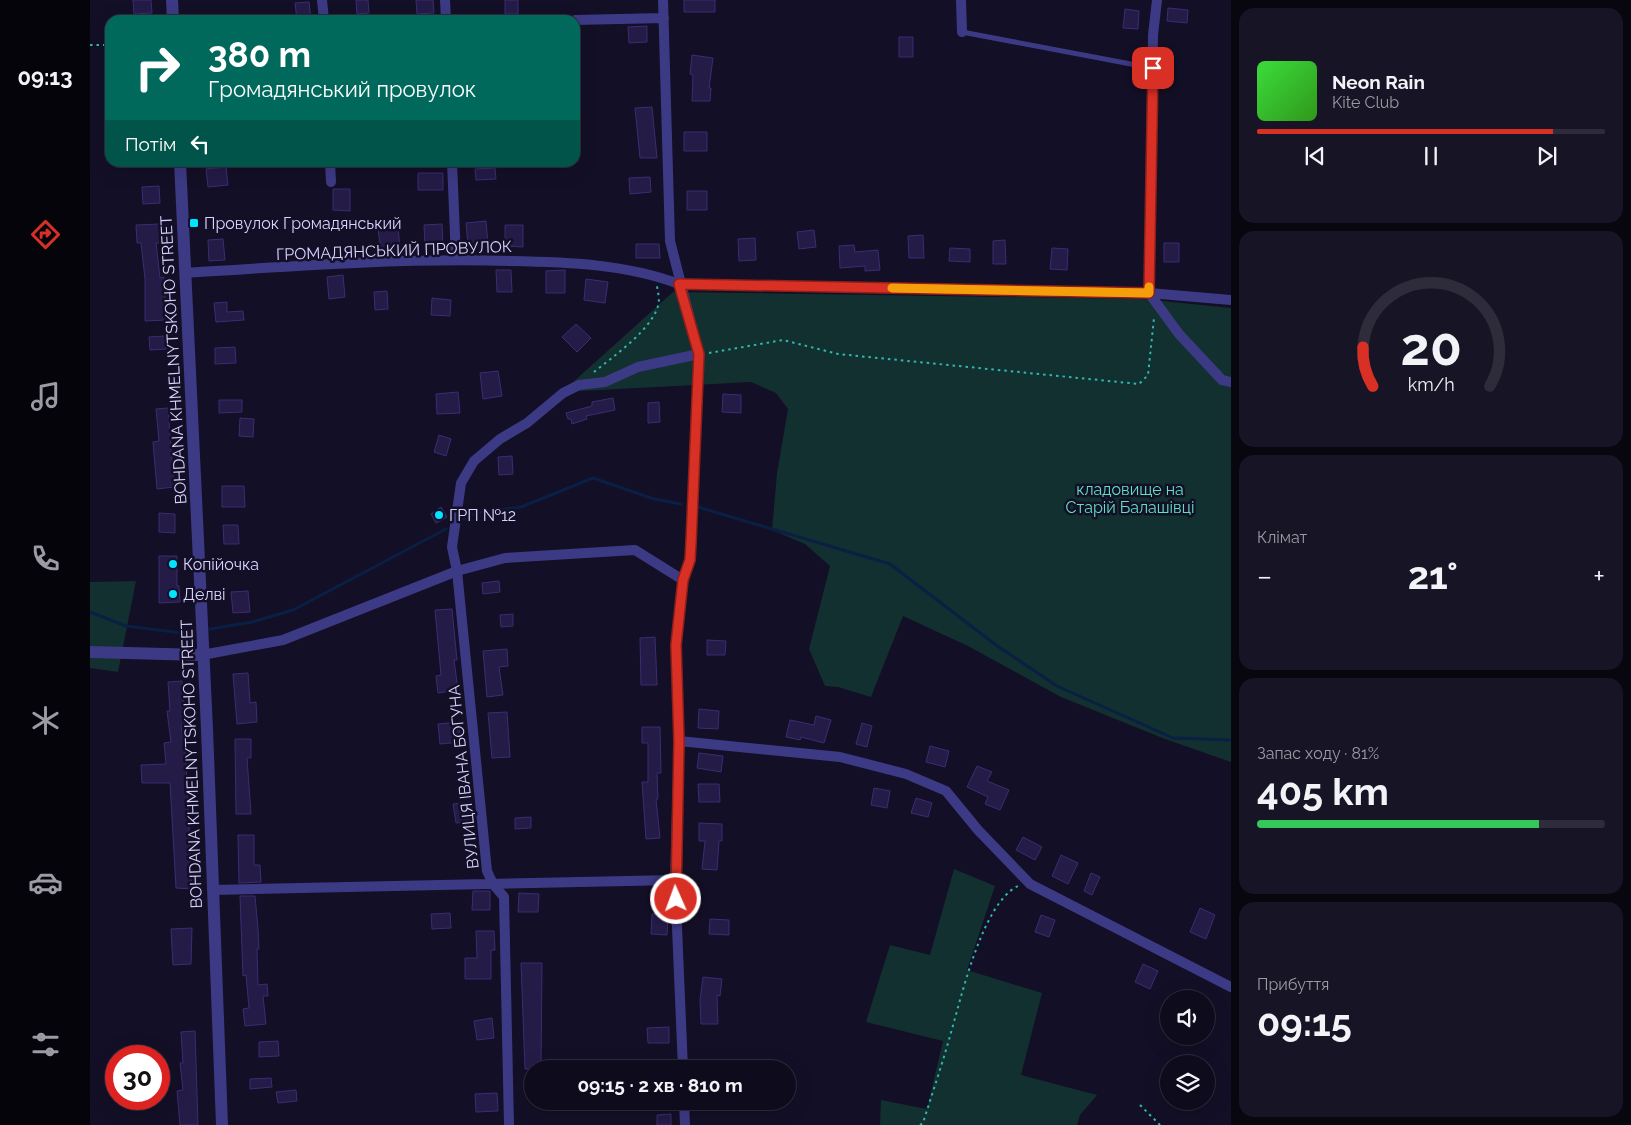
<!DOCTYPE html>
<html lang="uk">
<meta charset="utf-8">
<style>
:root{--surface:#0e0b1c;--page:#171425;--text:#f1f3f6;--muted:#9b9ba3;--line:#2e2b3b;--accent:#d93025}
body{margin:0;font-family:Raleway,sans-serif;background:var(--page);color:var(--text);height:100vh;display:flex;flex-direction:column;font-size:19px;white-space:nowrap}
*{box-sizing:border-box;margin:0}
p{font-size:16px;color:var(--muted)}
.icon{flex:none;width:28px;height:28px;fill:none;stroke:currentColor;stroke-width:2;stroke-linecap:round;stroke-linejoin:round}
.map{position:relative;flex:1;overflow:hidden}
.drawer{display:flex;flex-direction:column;gap:8px;padding:8px;background:#08060f;width:400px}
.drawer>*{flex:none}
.top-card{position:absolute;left:15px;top:15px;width:475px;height:152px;border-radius:15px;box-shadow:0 5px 20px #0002,0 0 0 1px var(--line);background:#00695c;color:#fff;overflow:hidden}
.buttons{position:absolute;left:1070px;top:990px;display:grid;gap:10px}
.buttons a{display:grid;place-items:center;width:55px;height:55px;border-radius:50%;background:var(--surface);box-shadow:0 5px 20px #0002,0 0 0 1px var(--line);font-size:25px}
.speed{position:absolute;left:15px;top:1045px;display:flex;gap:10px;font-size:25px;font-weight:700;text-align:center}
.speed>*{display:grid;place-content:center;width:65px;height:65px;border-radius:50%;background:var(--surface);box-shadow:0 5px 20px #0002,0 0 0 1px var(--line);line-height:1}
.speed .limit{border:8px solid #d22;background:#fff;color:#111}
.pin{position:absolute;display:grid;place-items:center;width:42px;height:42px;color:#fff;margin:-21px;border-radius:10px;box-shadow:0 2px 8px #0006}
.me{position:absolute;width:55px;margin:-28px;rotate:358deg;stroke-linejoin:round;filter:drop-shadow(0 0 4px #0008)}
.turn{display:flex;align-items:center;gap:18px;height:105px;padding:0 20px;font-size:22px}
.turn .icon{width:65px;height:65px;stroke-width:2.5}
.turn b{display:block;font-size:35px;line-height:42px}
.then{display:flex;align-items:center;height:48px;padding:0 20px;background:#0003;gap:10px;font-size:19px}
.big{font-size:38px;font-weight:700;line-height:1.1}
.drawer .tile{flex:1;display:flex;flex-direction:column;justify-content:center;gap:8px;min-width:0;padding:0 18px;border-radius:15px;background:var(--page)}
.drawer .dial{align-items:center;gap:0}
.dial svg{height:130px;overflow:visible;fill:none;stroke:var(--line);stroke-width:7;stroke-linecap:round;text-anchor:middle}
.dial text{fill:var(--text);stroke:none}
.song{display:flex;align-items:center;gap:15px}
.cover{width:60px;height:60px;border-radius:8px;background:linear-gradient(135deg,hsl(120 70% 55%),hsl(110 70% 35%))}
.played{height:5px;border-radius:2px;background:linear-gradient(90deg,var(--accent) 85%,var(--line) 85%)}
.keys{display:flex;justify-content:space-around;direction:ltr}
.heat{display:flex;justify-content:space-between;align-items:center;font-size:28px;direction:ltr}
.charge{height:8px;border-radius:4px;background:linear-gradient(90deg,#34c759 81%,var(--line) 0)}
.trip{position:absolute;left:434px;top:1060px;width:272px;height:50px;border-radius:25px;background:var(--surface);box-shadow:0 5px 20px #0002,0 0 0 1px var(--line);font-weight:700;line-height:50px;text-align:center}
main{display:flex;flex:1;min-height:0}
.menu{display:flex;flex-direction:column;width:90px;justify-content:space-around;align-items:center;background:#06040b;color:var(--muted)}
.menu .icon{width:35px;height:35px}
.menu .active{color:var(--accent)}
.menu b{font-size:22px;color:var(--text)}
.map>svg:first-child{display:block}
.green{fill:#12302f}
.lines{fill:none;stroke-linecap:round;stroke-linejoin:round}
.stream{stroke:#0a1f44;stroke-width:3}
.building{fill:#241b47;stroke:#3b2d73}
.path{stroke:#2fb8b0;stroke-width:2;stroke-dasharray:2.5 4;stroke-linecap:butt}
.service{stroke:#3d3a85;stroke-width:5}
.minor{stroke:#3d3a85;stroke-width:10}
.tertiary{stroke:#3d3a85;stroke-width:12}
.route-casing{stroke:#8d1f18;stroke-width:12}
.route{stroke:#d93025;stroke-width:9}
.slow{stroke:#f59e0b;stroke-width:9}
.poi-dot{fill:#00e5ff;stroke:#130f26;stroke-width:2}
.labels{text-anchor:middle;stroke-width:5;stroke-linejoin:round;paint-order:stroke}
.poi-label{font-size:16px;fill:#d9d4ff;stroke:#130f26;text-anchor:start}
.street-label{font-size:16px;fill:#d9d4ff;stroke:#130f26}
.park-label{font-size:16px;fill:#5fe0c0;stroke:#130f26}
</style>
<main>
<nav class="menu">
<b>09:13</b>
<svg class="icon active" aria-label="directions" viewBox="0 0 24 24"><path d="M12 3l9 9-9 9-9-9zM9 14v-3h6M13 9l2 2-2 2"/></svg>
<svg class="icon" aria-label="music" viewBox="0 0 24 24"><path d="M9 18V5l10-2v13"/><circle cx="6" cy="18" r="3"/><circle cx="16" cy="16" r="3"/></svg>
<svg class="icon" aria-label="phone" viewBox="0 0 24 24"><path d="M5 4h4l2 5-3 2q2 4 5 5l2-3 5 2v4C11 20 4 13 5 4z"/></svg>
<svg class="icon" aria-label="climate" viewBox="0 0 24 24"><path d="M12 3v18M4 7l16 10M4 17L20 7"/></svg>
<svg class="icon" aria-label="car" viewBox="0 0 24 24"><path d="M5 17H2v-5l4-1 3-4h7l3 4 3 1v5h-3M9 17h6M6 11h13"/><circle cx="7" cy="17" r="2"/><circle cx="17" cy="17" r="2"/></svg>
<svg class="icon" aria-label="filters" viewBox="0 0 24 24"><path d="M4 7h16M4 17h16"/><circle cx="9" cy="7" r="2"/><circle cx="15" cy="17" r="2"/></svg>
</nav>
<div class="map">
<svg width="1141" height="1125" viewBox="0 0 1141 1125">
<rect width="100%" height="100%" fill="#130f26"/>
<path class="green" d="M583 292 1052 299 1141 308V762L1075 739 971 697 878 646 813 616 781 697 748 687 735 686 719 649 740 566 715 544 682 530 687 473 698 409 686 393 661 382 472 392Z
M46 581 28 672 0 668V582Z
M864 869 905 886 877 970 952 993 931 1075 1007 1095 990 1115 987 1125H790L791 1100 837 1109 853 1041 776 1022 800 945 840 955Z"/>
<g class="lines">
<path class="stream" d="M608 507 800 564 906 645 967 686 1083 738 1141 740
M374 519 386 513 431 507 503 478 564 499 591 504
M0 612 36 626 92 633 101 632
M120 629 162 622 203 610 356 529"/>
</g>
<path class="building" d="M43 0H61L62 13 44 14Z
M266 0H278L279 13 267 14Z
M326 0H343L344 13 327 14Z
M415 0H428V14H415Z
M594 0H625V12H594Z
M219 2 221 20H207L205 3Z
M1078 8 1098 10 1097 23 1077 21Z
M1035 9 1049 11 1048 29 1033 28Z
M557 26V42L539 43 538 27Z
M809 37H823V57H809Z
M602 55 623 58 619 88H621L620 101H602L603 75 600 74Z
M562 107 567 158H550L545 108Z
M594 132H617V151H594Z
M136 167 138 185 118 187 116 169Z
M405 168 406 179 386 180 385 169Z
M328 173H353V190H328Z
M560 177 561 192 540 194 539 178Z
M69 186 70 203 53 204 52 187Z
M243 189H260V211L243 210Z
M597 191H617V210H597Z
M396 221 398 244 378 246 376 223Z
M70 224 71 243H66L70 278 74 277 76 320 55 321V279L51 243H47L46 225Z
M352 224 353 246H335L334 225Z
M415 225H433V247L415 246Z
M308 227 310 248 291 251 288 229Z
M724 230 726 247 709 249 707 232Z
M833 235 834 258H819L818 236Z
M665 238 666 260 649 261 648 239Z
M133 239 135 260 119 261 118 240Z
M915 240 916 264H903V241Z
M1074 243H1089V262H1074Z
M546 244H569L570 258H546Z
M764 245 765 252 788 250 790 270 775 271V266L750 268 749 246Z
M860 248 880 249V262L859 261Z
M962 248 978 249 977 270 960 269Z
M406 270H421L422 292H407Z
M475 270V293H456V271Z
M253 275 255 297 239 299 237 277Z
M496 279 518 282 515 303 494 300Z
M297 291 298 309 285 310 284 292Z
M342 298 361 300 360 316 341 315Z
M137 302V312L153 311 154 320 126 322 124 303Z
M486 324 501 338 487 352 472 337Z
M75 336 76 349 60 350 59 337Z
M145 347 146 363 125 364V348Z
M408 371 412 396 393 399 390 373Z
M368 392 370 413 347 414 346 394Z
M633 394 651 395V413L632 412Z
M523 398 525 410 496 416 497 419 482 424 481 419H478L476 413 502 406V402Z
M129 400H152V412L129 413Z
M569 402 570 422 558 423V403Z
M78 408 84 487 67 489 63 442 69 441 66 409Z
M150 418 164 419 163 437 149 436Z
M349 435 361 439 356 456 344 452Z
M422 456 423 474 409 475 408 457Z
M132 486H154L155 507H132Z
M351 507 357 517 346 523 341 514Z
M69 513 85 514V533L69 532Z
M133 525H148L149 544H134Z
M69 556H87V586H89L90 602 69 603Z
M409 581 410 592 393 594 392 583Z
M158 591 160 612 143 613 141 592Z
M362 609 367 660H364L368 690 348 693 346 676 351 675 345 610Z
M423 614V626L411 627 410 615Z
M565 637 567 685H551L550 638Z
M617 640 636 641 635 655H617Z
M417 649 418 666 409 667 413 695 397 697 393 651Z
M158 673 160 703 166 702 167 722 147 724 143 674Z
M92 681 95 725H91L96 760 102 889 86 888 80 783H52L51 765 76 764 74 743 81 742 77 711H80L78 682Z
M609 709 629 711 628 729 608 728Z
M417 712 420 757 402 758 398 713Z
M726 716 741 720 734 743 711 737 710 740 696 737 700 720 724 725Z
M369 722 371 742 350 744 348 724Z
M772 723 782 726 777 747 766 744Z
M552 727H570L571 773H567L568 799H566L570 838 556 839 552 782H558V743H552Z
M145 739H161V758H157L161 814H146Z
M840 746 859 751 855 767 836 762Z
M609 753 633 756 631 772 607 768Z
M887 766 902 772 897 781 919 790 910 810 895 804 898 797 877 787Z
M608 784H629L630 802H609Z
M784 788 800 791 797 808 781 805Z
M826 798 842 803 838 817 821 813Z
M382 802 384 821 366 823 363 804Z
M441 817V828L425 829V818Z
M609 823 632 824V841H629L627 870 612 869 615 841H609Z
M148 835H164V865H170L171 882 149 883Z
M933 837 952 847 945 860 926 850Z
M971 855 988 863 978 884 962 876Z
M1001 873 1010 877 1002 895 994 891Z
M383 891H400V910H382Z
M429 893 449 894 448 912H428Z
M150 896H165L168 929 169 949H167L168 985 177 984 178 996H173L176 1024 155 1026 153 1009 159 1008 156 975 153 976Z
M1110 908 1125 915 1116 939 1100 932Z
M360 913 361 928 342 929 341 914Z
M562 914 578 915 577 935 561 934Z
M951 915 965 920 959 937 945 932Z
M620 919 639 920V935L619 934Z
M102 928 101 964 83 965 81 929Z
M386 931H404L405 950H401V979H375V958H387Z
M431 963H452L451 1069H435Z
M1053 964 1068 971 1060 989 1045 982Z
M613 977 632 979 630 996 627 995 628 1024H611L610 1000Z
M402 1018 404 1038 387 1040 384 1021Z
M579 1027V1043H558L557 1028Z
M105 1031 108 1125H90L87 1091 93 1090 90 1063H93L91 1032Z
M188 1041 189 1056 169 1057V1042Z
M181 1078 182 1087 160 1089V1079Z
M206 1090 207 1101 188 1103 186 1092Z
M407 1093 408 1111 386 1112 385 1094Z
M581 1114V1125H567V1115Z"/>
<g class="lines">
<path class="path" d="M0 45H20
M619 353 693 340 748 354 1049 384 1058 375 1064 318
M504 372C524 356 561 330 568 306 570 300 568 293 567 286
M1050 1105 1070 1125
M830 1125 833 1123C842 1094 852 1065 860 1036 871 999 892 903 928 886"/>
<path class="service" d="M872 32 1062 68"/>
<path class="minor" d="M232 0 234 20
M355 0 356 20
M573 0 580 241 609 354 600 560 593 580 586 645 589 741 585 880 593 1069
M871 0 872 32
M1067 0 1063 35 1059 293 1089 334 1132 380 1141 382
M485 20 574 18
M240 162 241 182
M362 162 366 259
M95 273C203 266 312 258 421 261 477 262 536 264 589 284L1059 293 1141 300
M112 655 193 640 367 571 415 558 545 550 593 580
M589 741 750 757 816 774 856 791 888 830 940 884 1141 987
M123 890 585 880
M594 1101 595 1125
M419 1125 414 897 403 884 397 871 367 571 362 547 371 483 384 461 410 439 437 423 473 393 489 385 515 382 548 367 609 354"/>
<path class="tertiary" d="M82 0 83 20
M90 162 117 729 132 1125
M0 652 112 655"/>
</g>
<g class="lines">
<defs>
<path id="route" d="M586 899 589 741 586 645 593 580 600 560 601 543 609 354 589 284 1059 293 1063 68"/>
</defs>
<use href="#route" class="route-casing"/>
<use href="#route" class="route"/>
<path class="slow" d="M802 288 1059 293V287"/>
</g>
<g class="poi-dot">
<rect x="99" y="218" width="10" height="10" rx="2.5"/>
<circle cx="349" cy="515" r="5"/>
<circle cx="83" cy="564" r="5"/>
<circle cx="83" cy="594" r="5"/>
</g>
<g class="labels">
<g class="poi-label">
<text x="114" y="229">Провулок Громадянський</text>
<text x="359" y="521">ГРП №12</text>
<text x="93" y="570">Копійочка</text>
<text x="93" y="600">Делві</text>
</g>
<g class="street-label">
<text transform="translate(304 250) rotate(-2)" y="6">ГРОМАДЯНСЬКИЙ ПРОВУЛОК</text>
<text transform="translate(83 360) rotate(-93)" y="6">BOHDANA KHMELNYTSKOHO STREET</text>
<text transform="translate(101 764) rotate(-92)" y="6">BOHDANA KHMELNYTSKOHO STREET</text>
<text transform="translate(373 777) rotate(-96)" y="6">ВУЛИЦЯ ІВАНА БОГУНА</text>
</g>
<g class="park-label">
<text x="1040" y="495">кладовище на<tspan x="1040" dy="18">Старій Балашівці</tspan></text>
</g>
</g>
</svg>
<div class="buttons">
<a><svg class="icon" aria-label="sound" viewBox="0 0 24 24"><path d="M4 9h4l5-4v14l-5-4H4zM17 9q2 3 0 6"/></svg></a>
<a><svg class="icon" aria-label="layers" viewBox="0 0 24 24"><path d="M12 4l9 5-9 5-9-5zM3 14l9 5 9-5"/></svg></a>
</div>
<div class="speed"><div class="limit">30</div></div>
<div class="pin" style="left:1063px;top:68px;background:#d93025"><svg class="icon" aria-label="arrive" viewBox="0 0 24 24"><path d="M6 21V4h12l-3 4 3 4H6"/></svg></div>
<svg class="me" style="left:586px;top:899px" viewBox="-20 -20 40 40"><circle r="17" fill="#d93025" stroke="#fff" stroke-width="3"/><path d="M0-11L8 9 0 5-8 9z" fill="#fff"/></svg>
<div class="trip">09:15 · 2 хв · 810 m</div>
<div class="top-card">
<div class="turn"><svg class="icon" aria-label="right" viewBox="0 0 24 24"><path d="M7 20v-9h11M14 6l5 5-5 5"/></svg><div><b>380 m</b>Громадянський провулок</div></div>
<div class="then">Потім<svg class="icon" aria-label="left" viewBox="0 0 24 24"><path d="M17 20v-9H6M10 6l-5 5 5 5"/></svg></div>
</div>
</div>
<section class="drawer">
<div class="tile">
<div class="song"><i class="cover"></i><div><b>Neon Rain</b><p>Kite Club</p></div></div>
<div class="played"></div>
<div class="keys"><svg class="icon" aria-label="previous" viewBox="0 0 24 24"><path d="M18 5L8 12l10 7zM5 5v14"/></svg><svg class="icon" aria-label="pause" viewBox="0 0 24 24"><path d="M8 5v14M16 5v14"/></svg><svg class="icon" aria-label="next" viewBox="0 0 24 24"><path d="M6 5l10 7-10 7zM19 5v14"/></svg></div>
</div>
<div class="tile dial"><svg viewBox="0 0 100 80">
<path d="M14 69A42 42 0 1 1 86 69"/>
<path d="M14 69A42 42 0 0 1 8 45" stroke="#d93025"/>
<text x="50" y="56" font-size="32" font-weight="700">20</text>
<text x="50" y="72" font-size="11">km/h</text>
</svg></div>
<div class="tile"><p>Клімат</p>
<div class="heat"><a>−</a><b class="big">21°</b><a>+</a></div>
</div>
<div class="tile"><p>Запас ходу · 81%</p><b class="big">405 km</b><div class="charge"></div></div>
<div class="tile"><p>Прибуття</p><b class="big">09:15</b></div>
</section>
</main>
